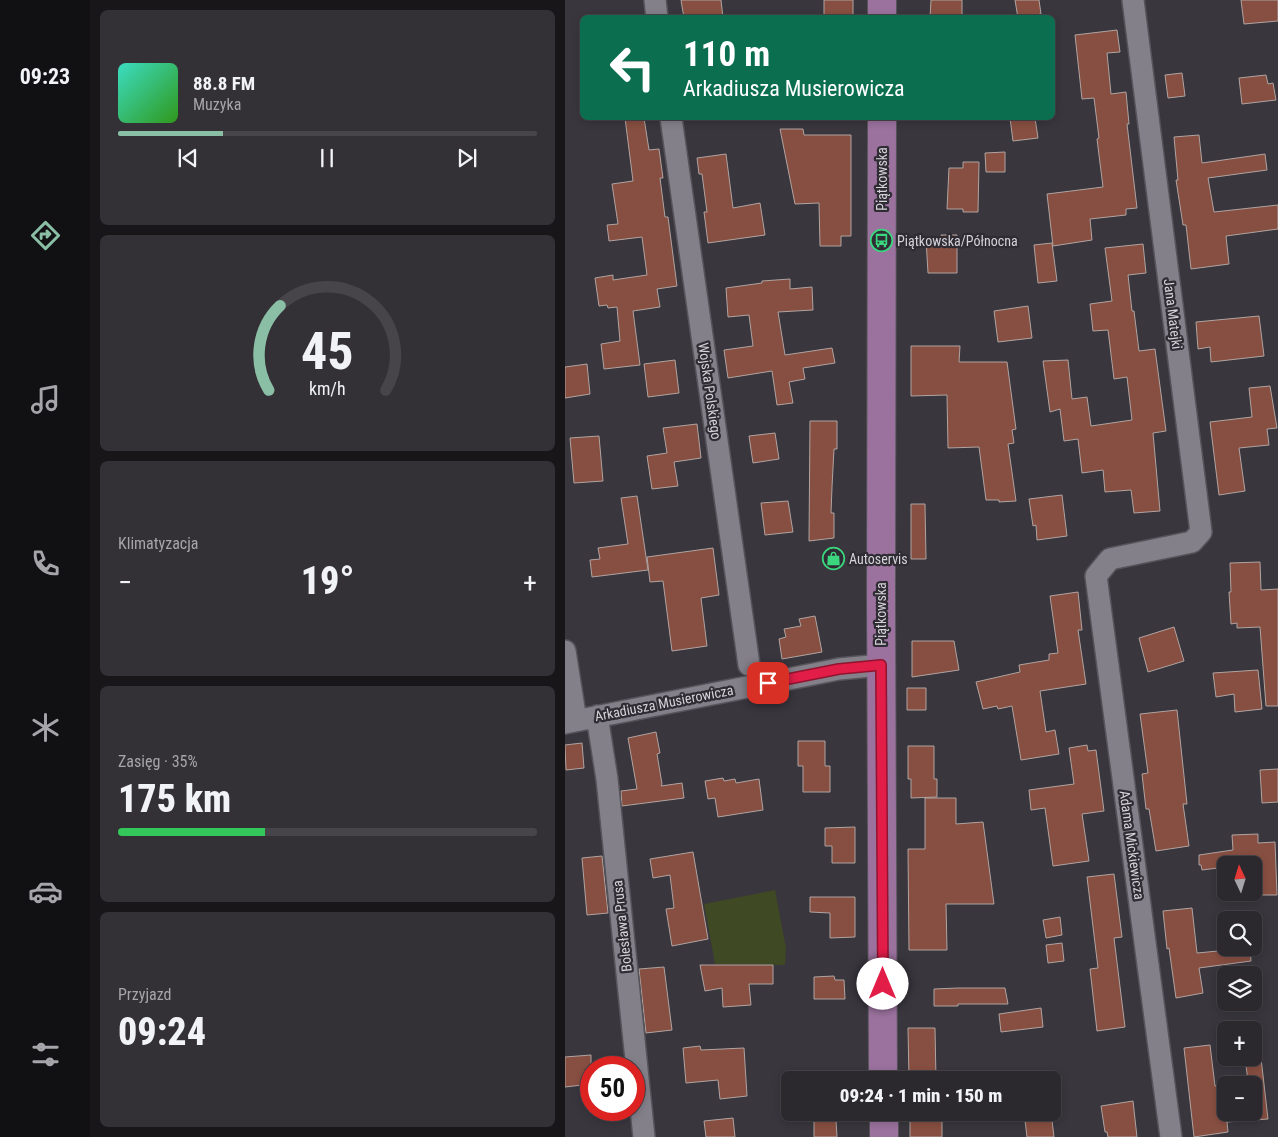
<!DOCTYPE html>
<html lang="pl">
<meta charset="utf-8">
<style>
:root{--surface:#2b282e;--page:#333036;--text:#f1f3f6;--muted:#a6a6aa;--line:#47444a;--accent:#8abfa5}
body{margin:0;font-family:"Roboto Condensed",sans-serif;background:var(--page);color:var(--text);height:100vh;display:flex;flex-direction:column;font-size:19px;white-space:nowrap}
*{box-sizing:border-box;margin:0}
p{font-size:16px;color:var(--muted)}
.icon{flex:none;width:28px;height:28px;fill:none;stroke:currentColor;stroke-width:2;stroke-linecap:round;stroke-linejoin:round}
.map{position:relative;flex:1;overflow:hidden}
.drawer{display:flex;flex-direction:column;gap:10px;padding:10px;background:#181619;width:475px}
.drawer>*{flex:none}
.hud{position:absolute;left:15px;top:15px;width:475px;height:105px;border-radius:8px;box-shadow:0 2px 8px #0003,0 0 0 1px var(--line);background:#0b6e4f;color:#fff;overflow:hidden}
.needle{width:32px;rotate:356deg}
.tools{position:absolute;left:652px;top:856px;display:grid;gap:10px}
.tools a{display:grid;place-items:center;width:45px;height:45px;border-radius:8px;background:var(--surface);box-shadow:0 2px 8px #0003,0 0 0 1px var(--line);font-size:25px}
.speed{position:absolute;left:15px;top:1056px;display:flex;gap:10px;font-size:25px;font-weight:700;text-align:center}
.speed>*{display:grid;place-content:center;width:65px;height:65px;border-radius:50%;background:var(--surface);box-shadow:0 2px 8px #0003,0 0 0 1px var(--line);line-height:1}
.speed .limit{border:8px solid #d22;background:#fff;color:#111}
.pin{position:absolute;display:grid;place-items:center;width:42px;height:42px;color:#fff;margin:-21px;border-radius:10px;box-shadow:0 2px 8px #0006}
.me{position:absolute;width:55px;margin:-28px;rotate:0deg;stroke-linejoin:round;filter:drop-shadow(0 0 4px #0008)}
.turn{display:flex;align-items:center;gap:18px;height:105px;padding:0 20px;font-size:22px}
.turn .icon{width:65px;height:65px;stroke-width:2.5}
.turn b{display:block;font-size:35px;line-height:42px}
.big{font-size:38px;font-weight:800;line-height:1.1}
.drawer .tile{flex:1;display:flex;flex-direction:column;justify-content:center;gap:8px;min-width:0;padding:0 18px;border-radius:8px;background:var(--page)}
.drawer .dial{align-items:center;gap:0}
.dial svg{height:130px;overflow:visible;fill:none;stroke:var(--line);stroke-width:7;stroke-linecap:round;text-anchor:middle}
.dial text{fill:var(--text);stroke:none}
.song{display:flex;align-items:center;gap:15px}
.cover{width:60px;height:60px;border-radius:8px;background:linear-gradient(135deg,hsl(170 70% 55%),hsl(110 70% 35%))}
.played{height:5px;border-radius:2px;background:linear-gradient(90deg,var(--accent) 25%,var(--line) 25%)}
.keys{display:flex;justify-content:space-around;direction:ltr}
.heat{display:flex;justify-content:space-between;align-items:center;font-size:28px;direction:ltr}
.charge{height:8px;border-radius:4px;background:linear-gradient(90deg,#34c759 35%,var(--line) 0)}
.trip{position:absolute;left:216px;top:1071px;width:280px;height:50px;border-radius:8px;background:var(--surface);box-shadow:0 2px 8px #0003,0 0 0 1px var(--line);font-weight:800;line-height:50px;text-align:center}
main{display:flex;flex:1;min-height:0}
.tab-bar{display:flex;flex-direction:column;width:90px;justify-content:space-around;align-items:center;background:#111012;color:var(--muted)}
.tab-bar .icon{width:35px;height:35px}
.tab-bar .selected{color:var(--accent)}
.tab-bar b{font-size:22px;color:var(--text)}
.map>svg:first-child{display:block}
.green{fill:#3f4924}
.building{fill:#874f41;stroke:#b0a4a1;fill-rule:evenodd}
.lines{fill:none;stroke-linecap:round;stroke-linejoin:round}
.minor-casing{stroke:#56545b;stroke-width:24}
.major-casing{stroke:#56545b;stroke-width:30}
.minor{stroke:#84808a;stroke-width:21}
.major{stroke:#9b729e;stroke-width:28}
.route-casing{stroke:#92132f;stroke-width:12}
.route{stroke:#e11d48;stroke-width:9}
.labels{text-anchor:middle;stroke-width:4.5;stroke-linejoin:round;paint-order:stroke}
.street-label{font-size:14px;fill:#d5d3d9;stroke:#2f2c34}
.poi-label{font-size:14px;fill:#d5d3d9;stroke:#2f2c34;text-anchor:start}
</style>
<main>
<nav class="tab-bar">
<b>09:23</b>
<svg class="icon selected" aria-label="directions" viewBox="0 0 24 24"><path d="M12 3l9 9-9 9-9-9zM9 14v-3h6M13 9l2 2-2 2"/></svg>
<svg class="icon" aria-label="music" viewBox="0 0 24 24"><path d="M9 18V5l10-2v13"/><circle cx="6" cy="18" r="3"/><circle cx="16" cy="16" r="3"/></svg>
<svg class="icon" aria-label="phone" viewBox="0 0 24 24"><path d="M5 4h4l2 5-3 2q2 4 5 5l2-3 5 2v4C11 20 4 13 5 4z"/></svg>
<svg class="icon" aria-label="climate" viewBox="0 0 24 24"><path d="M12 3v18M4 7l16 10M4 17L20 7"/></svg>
<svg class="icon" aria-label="car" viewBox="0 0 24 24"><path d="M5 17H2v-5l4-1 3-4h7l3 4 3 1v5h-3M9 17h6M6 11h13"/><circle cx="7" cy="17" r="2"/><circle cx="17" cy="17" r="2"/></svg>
<svg class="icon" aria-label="filters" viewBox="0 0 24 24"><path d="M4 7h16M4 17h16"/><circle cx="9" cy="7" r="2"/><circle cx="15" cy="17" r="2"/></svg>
</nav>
<section class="drawer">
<div class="tile">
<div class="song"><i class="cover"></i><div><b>88.8 FM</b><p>Muzyka</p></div></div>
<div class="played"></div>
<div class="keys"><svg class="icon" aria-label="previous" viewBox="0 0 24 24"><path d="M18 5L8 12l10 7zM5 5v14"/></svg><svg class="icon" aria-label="pause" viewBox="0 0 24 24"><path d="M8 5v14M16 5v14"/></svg><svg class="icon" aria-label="next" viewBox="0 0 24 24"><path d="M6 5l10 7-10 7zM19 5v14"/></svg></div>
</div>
<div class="tile dial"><svg viewBox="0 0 100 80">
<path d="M14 69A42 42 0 1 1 86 69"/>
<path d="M14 69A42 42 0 0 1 21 17" stroke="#8abfa5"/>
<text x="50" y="56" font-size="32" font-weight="700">45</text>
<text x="50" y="72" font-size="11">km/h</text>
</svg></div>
<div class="tile"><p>Klimatyzacja</p>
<div class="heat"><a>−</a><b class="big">19°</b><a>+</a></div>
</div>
<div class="tile"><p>Zasięg · 35%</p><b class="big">175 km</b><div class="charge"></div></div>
<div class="tile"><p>Przyjazd</p><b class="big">09:24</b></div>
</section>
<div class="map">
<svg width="713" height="1137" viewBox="0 0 713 1137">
<rect width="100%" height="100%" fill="#39363e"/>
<path class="green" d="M210 890 221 948 220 965 150 964 139 904Z"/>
<path class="building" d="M116 0H156L158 18H119Z
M259 0H288V18H259Z
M366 0H397V18H365Z
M450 0H474L476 14 453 18Z
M676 0H713V21L679 24Z
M552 30 555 52 542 53 546 94 561 92 564 124H562L572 208 561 209V215L525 219 527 240 488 246 482 194 538 187 532 139 534 138 529 98 517 99 510 35Z
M617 73 620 96 603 98 600 75Z
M701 75 703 84 708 83 711 100 677 104 674 78Z
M60 118H79L84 150 94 149 98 178H95L100 217H103L112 286 92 289 95 307 68 311 75 365 39 369 36 344 55 341 52 307 43 308 42 305 34 306 30 278 48 275V280L82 275 77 237 44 241 42 225 53 224 47 184 68 181Z
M445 118H470L473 138 448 141Z
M215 129H238L239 135H286V236H276V246H255L254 203 230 204Z
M634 135 637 163 700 154 702 170 643 178 649 212 713 205V229L661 236 664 264 626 269 621 225H618L611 180H613L609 137Z
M440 152V172H421L420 153Z
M161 154 168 208 195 203 200 235 143 243 139 212H142L137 174H134L132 158Z
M398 162H414L413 212H398V209H382L384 168H398Z
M376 235H392V273H363L361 239 376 240Z
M487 243 492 281 473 283 469 245Z
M578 244 581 273 563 275 567 311H569L574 351 590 349 601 431 588 433 595 511 569 513 566 490 540 492 538 470 517 473 513 439 499 441 495 409 485 412 478 361 503 360 507 399 522 397 526 426 567 420 562 377 549 379 543 330 528 331 525 304 547 301 540 248Z
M225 279V289L247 287 248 310 213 312 220 355 267 348 270 363 238 368 240 379 224 382 228 403 212 405 207 371 163 378 159 350 188 346 184 315 163 317 161 288 197 283V281Z
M463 306 467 338 433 342 429 311Z
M694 316 699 356 646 362 645 347 633 349 631 322Z
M346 346H395L394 362H442L451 429 447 430 449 443 443 444 451 501 434 502V500H421L414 447 383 448 382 395 346 396Z
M110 360 114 393 83 397 79 364Z
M22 364 25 394 0 398V367Z
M705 386 712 428 702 429 704 445 674 448 680 491 654 495 645 422 687 417 684 388Z
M245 421H272V449H269L267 487 266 513H269V538L244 541Z
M132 424 136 458 109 462 113 486 87 489 82 456 102 453 98 428Z
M210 433 214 459 188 463 184 436Z
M34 436 38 481 9 483 5 438Z
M497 495 502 536 472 540 471 525 468 526 464 499Z
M72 496 83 570 27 577 25 560 35 559 33 548 63 544 56 498Z
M223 501 228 532 200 535 196 503Z
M346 504H360L361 559H346Z
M148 548 154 595 136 598 142 646 107 651 98 581 85 582 82 557Z
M695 562 696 590 713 589V706H701L695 627 672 628V623L666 624 664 592H666L665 563Z
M513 592 517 630H513L521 684 475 691 481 732 490 730 494 754 456 760 447 706 433 709 432 706 418 709 411 682 455 672 454 665 484 660V654L493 653 485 596Z
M250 616 257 652 217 659 214 639 221 637 219 629 236 626 234 619Z
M609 627 619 661 583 672 574 638Z
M347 641H389L394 670 347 677Z
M693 670 697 709 670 712 669 694 651 697 648 673Z
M342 688H361V710H342Z
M612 710 622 804H618L624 846 591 851 584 809H581L577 774 583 773 575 714Z
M91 732 95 753 92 754 97 784 96 786 117 783 119 798 57 806 56 791 72 789 63 738Z
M233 741H260V766H265V792H238V766H233Z
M17 743 19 768 1 770 0 745Z
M522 745 523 751 531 750 539 811 517 814 524 861 488 866 480 808 466 810 464 790 509 784 504 748Z
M343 746H369V779H372V797L346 798V779H343Z
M713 769V802L697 803 695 770Z
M158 778 159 781 170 779 171 783 194 779 198 810 153 817 150 798 143 799 140 781Z
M360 798H391V824L418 822 429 904H381L382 950H344L343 849H360Z
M290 827V863H267V846H260V828Z
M693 834V843L710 842 712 895H693L692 865H661V867L637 870 636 865H634V855L668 850 667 835Z
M128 852 143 939 107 946 101 909 109 908 105 875 88 878 85 859Z
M37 856 43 913 22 915 17 858Z
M549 874 557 937 549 938 560 1027 532 1031 525 969 533 968 522 877Z
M245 897H290V937L265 938V913L245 912Z
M627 908 632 953 685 948 686 961 634 968 638 993 611 998 604 948 602 949 598 911Z
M495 917 497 935 481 938 478 920Z
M497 943 499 961 483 963 481 945Z
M135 965H208V984H184L186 1005 158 1007 157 988 140 991Z
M99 967 107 1030 81 1033 74 969Z
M269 976 270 980H279L280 999H249V977Z
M393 988H440L443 1004H393V1006H369V989Z
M476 1008 478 1027 436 1032 434 1014Z
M343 1028H370L371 1080H344Z
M645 1045 650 1086 683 1081 680 1058H696L703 1119 662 1122 663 1132 629 1137 619 1048ZM661 1085H689V1112H661Z
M135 1046 136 1050 179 1048 182 1096 155 1099 153 1080 121 1083 118 1048Z
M26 1055V1084L0 1087V1057Z
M568 1101 572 1137H543L542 1132H540L536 1106Z
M345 1112H377V1137H345Z
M459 1112H486L489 1137H462Z
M168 1118 170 1137H141L139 1121Z
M271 1120 272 1137H249V1121Z"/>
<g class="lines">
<defs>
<path id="minor" d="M90 0 92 18
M568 0 636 532 627 542 545 559 531 576 606 1137
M106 118 184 665
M0 651 11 721
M32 716 42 779 79 1137
M0 723 274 669 316 665"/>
<path id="major" d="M317 0V18
M317 118 316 596 318 1080
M319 1112V1137"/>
</defs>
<use href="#minor" class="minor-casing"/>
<use href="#major" class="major-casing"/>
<use href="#minor" class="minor"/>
<use href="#major" class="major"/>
</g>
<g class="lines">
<defs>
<path id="route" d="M203 683 274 669 316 665 318 984"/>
</defs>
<use href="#route" class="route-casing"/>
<use href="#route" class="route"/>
</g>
<defs>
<symbol id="bus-ring" viewBox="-11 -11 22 22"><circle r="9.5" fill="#2f2c34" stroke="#3ad77f" stroke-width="1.5"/><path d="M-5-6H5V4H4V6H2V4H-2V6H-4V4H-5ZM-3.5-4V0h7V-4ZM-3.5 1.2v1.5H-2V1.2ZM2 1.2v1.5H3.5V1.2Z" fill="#3ad77f"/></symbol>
<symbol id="shop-ring" viewBox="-11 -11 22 22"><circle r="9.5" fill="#2f2c34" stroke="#3ad77f" stroke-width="1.5"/><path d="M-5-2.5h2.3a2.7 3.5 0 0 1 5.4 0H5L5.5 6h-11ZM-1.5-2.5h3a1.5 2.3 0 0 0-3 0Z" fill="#3ad77f"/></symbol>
</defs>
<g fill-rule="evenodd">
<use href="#bus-ring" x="304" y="228" width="25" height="25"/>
<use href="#shop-ring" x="256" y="546" width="25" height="25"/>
</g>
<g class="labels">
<g class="street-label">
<text transform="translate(317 179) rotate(-90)" y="5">Piątkowska</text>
<text transform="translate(608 314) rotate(83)" y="5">Jana Matejki</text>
<text transform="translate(145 391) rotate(82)" y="5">Wojska Polskiego</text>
<text transform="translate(316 614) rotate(-90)" y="5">Piątkowska</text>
<text transform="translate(99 703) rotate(-11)" y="5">Arkadiusza Musierowicza</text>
<text transform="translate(567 845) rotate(82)" y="5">Adama Mickiewicza</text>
<text transform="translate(57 926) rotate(-96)" y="5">Bolesława Prusa</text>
</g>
<g class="poi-label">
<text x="332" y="246">Piątkowska/Północna</text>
<text x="284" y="564">Autoservis</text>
</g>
</g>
</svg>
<div class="tools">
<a><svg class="needle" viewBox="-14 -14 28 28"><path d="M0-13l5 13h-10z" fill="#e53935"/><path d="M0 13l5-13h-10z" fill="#a6a6aa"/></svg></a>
<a><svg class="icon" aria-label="search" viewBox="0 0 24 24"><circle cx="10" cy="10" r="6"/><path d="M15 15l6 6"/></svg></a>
<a><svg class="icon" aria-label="layers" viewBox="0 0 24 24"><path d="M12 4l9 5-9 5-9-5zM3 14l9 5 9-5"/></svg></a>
<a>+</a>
<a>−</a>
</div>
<div class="speed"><div class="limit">50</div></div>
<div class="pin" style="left:203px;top:683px;background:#d93025"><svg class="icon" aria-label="arrive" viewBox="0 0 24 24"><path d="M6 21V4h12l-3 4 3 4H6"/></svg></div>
<svg class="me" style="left:318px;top:984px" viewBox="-20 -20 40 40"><circle r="19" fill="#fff"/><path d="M0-13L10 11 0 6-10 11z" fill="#e11d48"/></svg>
<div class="trip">09:24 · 1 min · 150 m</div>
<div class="hud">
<div class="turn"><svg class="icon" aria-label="left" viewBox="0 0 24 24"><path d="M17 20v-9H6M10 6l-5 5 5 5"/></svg><div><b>110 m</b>Arkadiusza Musierowicza</div></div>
</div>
</div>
</main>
